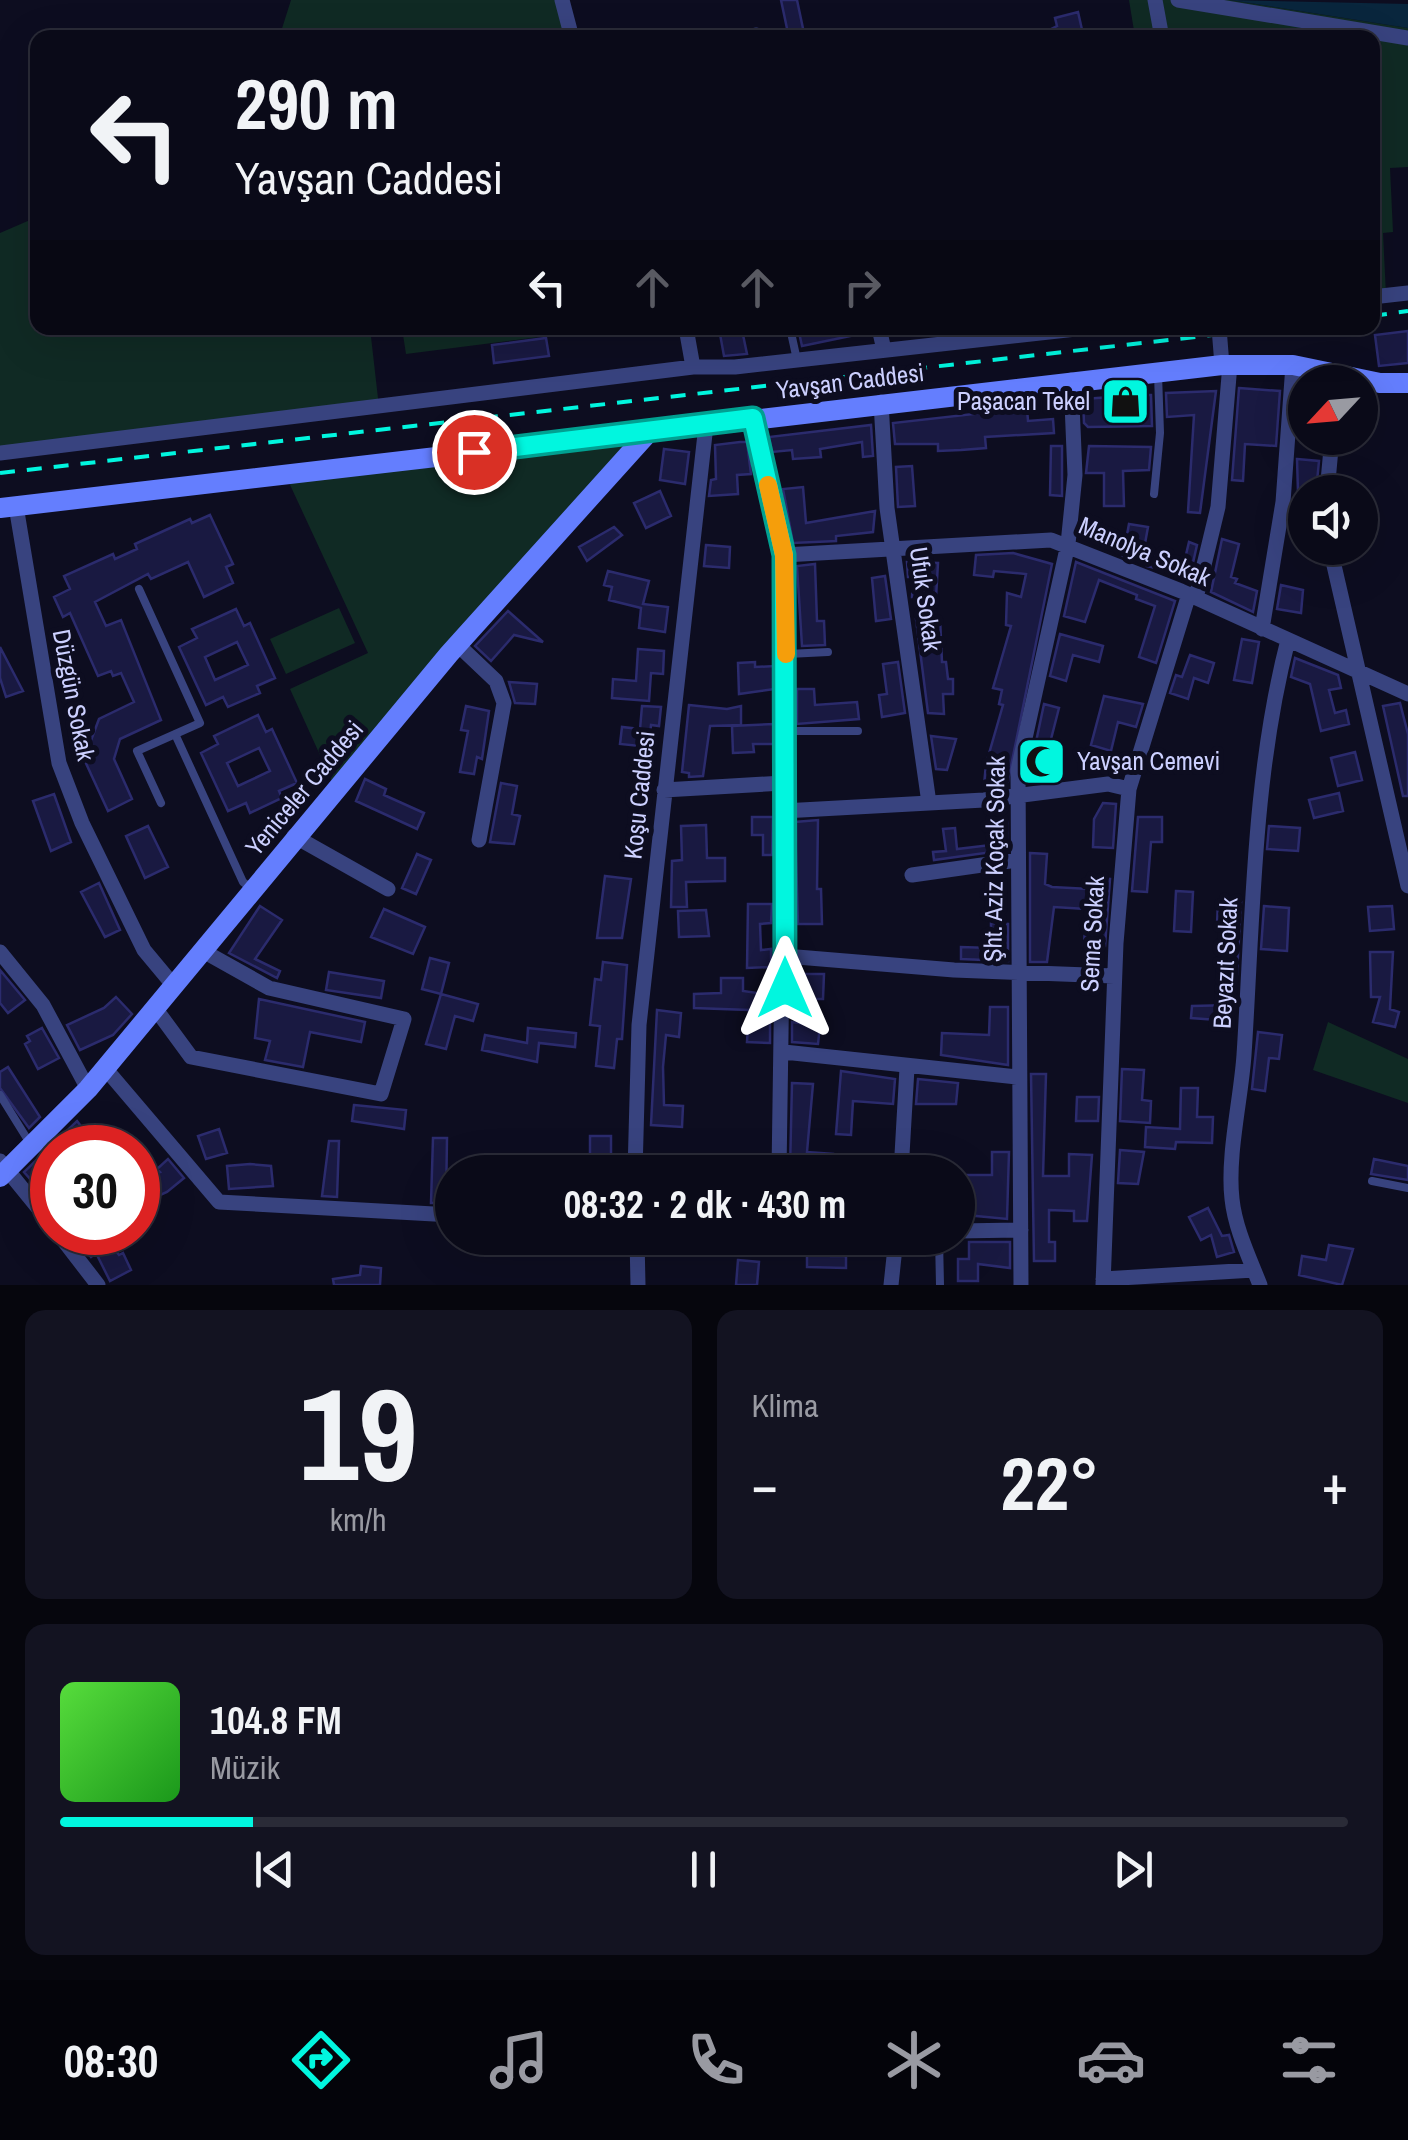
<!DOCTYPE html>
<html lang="tr">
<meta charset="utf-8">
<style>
:root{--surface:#0a0a18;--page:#131321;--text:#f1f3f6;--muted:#999aa2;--line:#2a2b37;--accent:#01f6df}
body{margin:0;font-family:"Archivo Narrow",sans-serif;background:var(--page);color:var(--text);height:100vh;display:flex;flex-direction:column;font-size:38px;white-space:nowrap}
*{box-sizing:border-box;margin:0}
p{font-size:32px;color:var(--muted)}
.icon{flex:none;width:55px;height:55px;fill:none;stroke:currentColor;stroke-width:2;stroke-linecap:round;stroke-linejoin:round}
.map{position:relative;height:1285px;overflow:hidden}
.sheet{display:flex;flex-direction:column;gap:25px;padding:25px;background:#06060d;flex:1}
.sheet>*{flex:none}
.top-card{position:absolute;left:30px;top:30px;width:1350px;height:305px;border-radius:20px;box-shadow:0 10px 40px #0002,0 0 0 2px var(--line);background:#0a0a18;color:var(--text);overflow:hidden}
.needle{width:65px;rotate:244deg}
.fabs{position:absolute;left:1288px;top:365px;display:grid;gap:20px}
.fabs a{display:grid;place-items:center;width:90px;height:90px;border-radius:50%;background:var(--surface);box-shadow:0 10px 40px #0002,0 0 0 2px var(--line);font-size:50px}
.speed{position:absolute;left:30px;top:1125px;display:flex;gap:20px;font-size:50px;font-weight:700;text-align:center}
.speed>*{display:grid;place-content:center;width:130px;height:130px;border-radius:50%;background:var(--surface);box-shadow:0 10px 40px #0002,0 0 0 2px var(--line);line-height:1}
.speed .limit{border:15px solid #d22;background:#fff;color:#111}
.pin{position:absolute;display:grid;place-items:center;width:85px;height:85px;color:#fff;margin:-42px;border:5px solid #fff;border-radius:50%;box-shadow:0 2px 10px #0007}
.me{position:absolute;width:110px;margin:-55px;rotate:0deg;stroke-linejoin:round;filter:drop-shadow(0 0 8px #0008)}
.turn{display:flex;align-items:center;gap:35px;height:210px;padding:0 40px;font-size:45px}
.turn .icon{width:130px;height:130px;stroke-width:2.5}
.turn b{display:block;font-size:70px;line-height:85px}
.lanes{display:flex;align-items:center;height:95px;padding:0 40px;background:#0003;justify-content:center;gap:50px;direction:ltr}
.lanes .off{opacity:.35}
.big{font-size:75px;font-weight:800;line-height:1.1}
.sheet .widget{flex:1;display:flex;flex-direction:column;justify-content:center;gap:15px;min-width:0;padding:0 35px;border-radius:20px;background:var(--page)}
.sheet .dial{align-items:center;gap:0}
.dial b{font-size:130px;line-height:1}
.song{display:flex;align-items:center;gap:30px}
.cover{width:120px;height:120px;border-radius:15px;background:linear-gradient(135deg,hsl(110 70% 55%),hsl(120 70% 35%))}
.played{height:10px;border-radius:5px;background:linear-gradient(90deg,var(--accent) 15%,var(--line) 15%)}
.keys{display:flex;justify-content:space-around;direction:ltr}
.heat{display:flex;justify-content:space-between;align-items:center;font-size:55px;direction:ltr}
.sheet .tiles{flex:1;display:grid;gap:25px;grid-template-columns:1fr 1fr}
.widget:last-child{grid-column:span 2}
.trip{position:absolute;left:435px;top:1155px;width:540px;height:100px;border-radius:50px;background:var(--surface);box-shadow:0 10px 40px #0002,0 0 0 2px var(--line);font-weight:800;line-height:100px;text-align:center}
.dock{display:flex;height:160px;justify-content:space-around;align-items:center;background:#04040a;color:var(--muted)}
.dock .icon{width:70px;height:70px}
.dock .active{color:var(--accent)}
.dock b{font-size:45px;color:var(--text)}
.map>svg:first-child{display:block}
.green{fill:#102a24}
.water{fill:#09263d}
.building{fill:#191941;stroke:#2b2b6d;stroke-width:2.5;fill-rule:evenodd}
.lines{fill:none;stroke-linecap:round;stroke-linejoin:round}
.lane{stroke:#38437f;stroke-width:8}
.street{stroke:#38437f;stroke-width:15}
.secondary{stroke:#647efe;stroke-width:20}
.rail{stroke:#01f6df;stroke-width:4;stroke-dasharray:15 12;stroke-linecap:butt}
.route-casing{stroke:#01a091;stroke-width:25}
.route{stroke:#01f6df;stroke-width:18}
.slow{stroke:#f59e0b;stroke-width:18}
.labels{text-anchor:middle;stroke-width:10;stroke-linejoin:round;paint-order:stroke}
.street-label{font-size:25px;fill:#ccd0ff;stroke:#0d0d20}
.poi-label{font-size:25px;fill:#ccd0ff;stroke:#0d0d20;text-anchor:end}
</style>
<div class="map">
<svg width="1408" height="1285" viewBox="0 0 1408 1285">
<rect width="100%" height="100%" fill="#0d0d20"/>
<path class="green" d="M291 0H562L572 38H279Z
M1129 0H1230L1408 28V167L1390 168 1393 232 1383 233 1386 295 1373 297 1372 38 1135 37Z
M37 217 38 328H370L379 407 0 453V233Z
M402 328H609L406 354Z
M649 432 335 788 290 689 368 653 285 474Z
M339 608 355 643 286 674 270 639Z
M1328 1022 1408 1059V1103L1313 1070Z"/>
<path class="water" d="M1230 0 1408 4V28Z"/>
<path class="building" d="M781 0H797L805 38H789Z
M1078 12 1083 34 1033 38 1057 26 1055 18Z
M798 328H865V333L802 346Z
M742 330 747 354 724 356 720 334Z
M1408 331V363L1379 366 1375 335Z
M546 338 549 356 494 363 492 345Z
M1239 388 1280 391 1276 446 1245 444 1243 481 1232 480Z
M1216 391 1200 513 1188 512 1194 415 1167 417 1166 393Z
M1142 395H1151L1152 426 1088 427 1084 423 1083 399Z
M1027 408 1028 421 1053 419 1054 433 985 437 986 448 961 450 938 451V444H895L893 423Z
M871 425 873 456 863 457 862 442 820 449 821 457 793 459 792 450 772 452 769 437Z
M740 442H747L751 474 737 475 738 494 709 496 711 480 716 479 715 445Z
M1051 446H1062V496L1050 495Z
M1089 446 1151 447 1149 470 1123 471 1124 506H1104V473H1086Z
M664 449 689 452 685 484 660 480Z
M1297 459 1319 461 1316 492H1298Z
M912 466 915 506 898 507 896 467Z
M803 487 806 523 875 511 873 532 836 536V541L793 543 783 489Z
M660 491 671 516 646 528 634 503Z
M210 515 233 564 226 567 233 583 204 597 188 562 151 579 148 574 95 602 106 626 121 620 161 720 120 739 114 759 132 799 108 811 84 759 99 719 134 702 121 673 113 676 111 671 98 676 70 613 63 617 54 597 70 589 64 576 113 554 115 559 137 549 135 544 190 519 192 523Z
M1129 524 1148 527 1142 560 1123 556Z
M614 527 622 535 587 561 579 547Z
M1222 539 1239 544 1231 577 1237 579 1235 583 1257 591 1253 612 1211 592Z
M1189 542 1197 545 1190 576 1147 566 1151 553 1184 563Z
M706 545 730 547 729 568 704 566Z
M1013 553 1052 564 1007 786 984 785 986 764 1003 705 999 704 1002 690 993 688 1011 626 1006 625 1007 593 1021 597 1026 574 994 571 993 577 974 575 976 555Z
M907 562 938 563 936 598 912 597 913 577H908Z
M1076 562 1175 601 1156 663 1139 657 1155 606 1136 599 1137 595 1099 580 1085 622 1064 616Z
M815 564 817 621H824L825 645 802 646 797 566Z
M608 571 649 581 643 604 668 607 665 632 639 628 641 608 609 600 612 587 604 585Z
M885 576 891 619 876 621 872 578Z
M1281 585 1303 590 1301 613 1277 609Z
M236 609 244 626 250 623 275 678 257 686 260 693 228 707 223 697 206 705 179 647 197 638 192 629ZM237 642 248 665 215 680 205 657Z
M508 611 543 642 514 635 491 661 475 646Z
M940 618 942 662H946L948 679H953V694H943L944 714 928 713 916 619Z
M1060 634 1103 646 1099 662 1073 655 1066 681 1050 676Z
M1242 639 1259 642 1252 683 1234 680Z
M0 647 23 691 6 697 0 678Z
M638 649 664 651 663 674 651 673 649 701 612 698 613 679 636 681Z
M1190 655 1214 663 1208 683 1194 678 1188 699 1170 693 1176 675 1182 677Z
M1295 658 1338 675 1341 688 1329 690 1335 713 1346 710 1349 724 1321 731 1310 684 1291 677Z
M755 662V667L775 666V689L739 694 738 663Z
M898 662 905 713 882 717 879 695 887 694 883 664Z
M509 682 537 684 535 704 515 703Z
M797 689H814L815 705 857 702 859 719 797 724Z
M1104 696 1143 704 1136 727 1118 722 1111 751 1091 745Z
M1400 703 1408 734V796H1403L1383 706Z
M1044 704 1059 708 1049 747 1057 748 1052 778 1029 775Z
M689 705 727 709 741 706V725L710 726 703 776 689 777V773L682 772Z
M466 706 489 711 482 759 477 757 474 774 460 772 468 731 461 730Z
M642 706 661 707 659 726 651 725 649 747 620 744 622 727 640 729Z
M258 715 266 732 272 729 297 783 279 791 282 798 250 813 246 803 228 811 201 753 218 744 214 736ZM259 748 270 771 238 786 227 763Z
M774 724V744H753L754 752 733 753 732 726Z
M931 736 956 739 947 770 936 769Z
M1355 752 1362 780 1338 786 1331 758Z
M365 779 386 789 384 795 424 813 417 829 356 801Z
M501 783 517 786 512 814 520 816 514 844 490 842Z
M1339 793 1343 811 1314 818 1309 800Z
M54 794 71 842 51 851 33 801Z
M1103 803 1116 804 1113 848 1093 847 1094 819Z
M752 817H773L772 855H763V835H752Z
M1138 817H1162V842H1151L1147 892 1132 891Z
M818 820 817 889H821L822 924H798L795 822Z
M1007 822V850L934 860 933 852 946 851 943 829 955 828 957 849 991 845 988 823Z
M706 825 707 858H725V881L686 882 687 907H671L672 861 682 860 681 826Z
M148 826 168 867 145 878 126 836Z
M1269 826 1300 828 1298 851 1267 849Z
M1030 853 1047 854 1045 884 1052 887 1090 889 1091 878 1110 879 1105 946 1084 945 1086 909 1054 907 1047 962H1030Z
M417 854 431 860 416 894 402 888Z
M605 876 631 879 622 938H597Z
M99 883 120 930 105 937 81 892Z
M1176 891 1193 892 1191 932 1174 931Z
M1218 901 1241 902 1237 974 1223 973 1225 925H1217Z
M748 904H772L771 923 760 924 761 950 771 949V967L747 968Z
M260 906 282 920 255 959 280 971 277 978 229 953Z
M1264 906 1289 908 1287 951 1261 949Z
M1392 906 1394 929 1370 931 1368 907Z
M384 909 425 927 413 954 371 937Z
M706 910 709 936 679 937 678 911Z
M991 923 1008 924V961L961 959V947L991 948Z
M1370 952H1393L1390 1009 1399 1012 1395 1027 1373 1022 1380 997H1371Z
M430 958 449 963 441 994 422 989Z
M603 962 627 965 622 1039H617L614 1068 596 1066 600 1026 590 1025 595 979 601 980Z
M0 970 25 1000 8 1013 0 1003Z
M329 972 384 981 381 998 326 990Z
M794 974H824L823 999H794Z
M721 978H743V991L770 995V1043L747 1042 749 1010 694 1008V994L721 993Z
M441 994 478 1004 473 1021 455 1016 446 1049 426 1044Z
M116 997 132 1014 113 1035 80 1050 67 1025 104 1008Z
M259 999 365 1022 361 1042 310 1032 303 1067 265 1060 270 1041 255 1038Z
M1232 1005 1231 1021 1191 1018 1192 1006Z
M990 1007H1008V1065L941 1055 942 1033 989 1035Z
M657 1010 681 1013 679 1037 666 1035 663 1067 664 1105 683 1106 682 1127 651 1125Z
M792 1022 820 1026 818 1044 792 1042Z
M42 1028 59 1058 38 1069 25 1044 30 1041 27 1036Z
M528 1028 576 1033 575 1047 539 1043 537 1062 482 1050 485 1035 527 1043Z
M1258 1032 1282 1035 1279 1059 1269 1058 1265 1091 1252 1089Z
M8 1067 40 1117 29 1128 0 1088V1072Z
M1122 1069 1144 1070 1142 1100 1151 1101 1150 1123 1120 1121Z
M841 1071 895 1079 893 1104 853 1101 851 1135 836 1134Z
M1031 1074H1046L1043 1176H1069V1154L1092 1155 1087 1221H1074V1211L1049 1210V1242H1055V1261H1034Z
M918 1079 958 1083 956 1104H916Z
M792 1083 813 1084 807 1152 833 1154 832 1172 790 1169Z
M1181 1088H1198L1197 1117H1213L1212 1143 1176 1142 1175 1149 1145 1147 1146 1127 1180 1129Z
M1077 1097H1099L1098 1121H1076Z
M354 1105 406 1110 404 1129 352 1121Z
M77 1121 87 1134 71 1148H52V1175L38 1188 24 1172Z
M219 1129 227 1153 206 1159 198 1136Z
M590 1136H611V1172H597V1160H590Z
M433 1138H447L446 1203H431Z
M329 1141H339L337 1197 322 1196Z
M1120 1150 1144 1152 1138 1184 1118 1183Z
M992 1152H1009L1007 1219 966 1215V1175H992Z
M168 1159 184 1178 167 1192 138 1205V1182L160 1172 157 1169Z
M1374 1159 1408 1166V1180L1371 1174Z
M250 1164 271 1166 273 1186 229 1189 227 1166Z
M1208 1208 1222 1236 1229 1235 1234 1252 1217 1257 1211 1235 1201 1240 1189 1217Z
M91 1232H101L119 1255 123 1253 131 1270 110 1281 96 1253 91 1257 79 1242Z
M807 1241H831V1256H846V1268L807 1267Z
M969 1242H1010V1268L978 1264V1281H958V1259H969Z
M1329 1245 1353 1249 1342 1285 1299 1275 1302 1256 1326 1260Z
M738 1260 759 1262 757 1285H736Z
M361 1266 381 1268 380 1285H334L333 1279 360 1275Z"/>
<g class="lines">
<path class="lane" d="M790 328 797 360
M1154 494 1160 433 1158 374
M139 589 200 723 137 751 161 803
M788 654 828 652
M787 731H858
M175 734 243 882 252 889
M0 1095 31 1145
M1372 1181 1408 1188
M939 1238 940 1285"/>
<path class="street" d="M562 0 572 38
M1155 0 1162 38
M1178 0 1408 38
M743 38 756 35
M1372 297 1408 293
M686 328 693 367
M879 328 884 350
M1219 328 1222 365
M881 402 887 508 929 803
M753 418 784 555 787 624 779 1172
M0 453 693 367H735L1085 328
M1327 492 1332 438
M16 506 59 763 82 823 144 950 174 986
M1330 548 1408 886
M784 555 1051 540 1181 591 1408 694
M1196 598 1218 507 1230 364
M1262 629 1283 502 1293 365
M457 644 496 681 504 703 479 840
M664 790 783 783
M783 811 984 800 1108 784 1129 789
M294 836 388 889
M912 875 1017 860
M0 952 43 1005 88 1089
M785 956 954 970 1114 976
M155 1008 191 1057 381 1094 404 1019 269 988 203 951
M784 1052 1017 1077
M105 1068 219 1202 452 1215
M0 1161 52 1225
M635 1172 639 1025 706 425
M901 1172 907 1068
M958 1231 1021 1230
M57 1232 98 1285
M637 1238 638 1285
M1103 1279 1254 1270
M891 1285 896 1238
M1021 1285 1018 770 1068 544 1075 475 1071 380
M1103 1285 1116 943 1129 789 1189 594
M1260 1285C1249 1257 1235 1228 1232 1199 1227 1156 1241 1099 1244 1055 1253 917 1253 775 1288 640"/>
<path class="secondary" d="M0 508 1222 365H1293L1380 383H1408
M0 1177 88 1089 449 654 649 432"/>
<path class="rail" d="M1372 316 1408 311
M0 473 1274 328"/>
</g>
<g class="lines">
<defs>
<path id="route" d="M474 452 753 418 784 555 785 988"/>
</defs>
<use href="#route" class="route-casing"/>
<use href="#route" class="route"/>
<path class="slow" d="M768 485 784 555 786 654"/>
</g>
<defs>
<symbol id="shop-square" viewBox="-11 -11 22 22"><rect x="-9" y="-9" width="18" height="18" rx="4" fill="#01f6df" stroke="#0d0d20"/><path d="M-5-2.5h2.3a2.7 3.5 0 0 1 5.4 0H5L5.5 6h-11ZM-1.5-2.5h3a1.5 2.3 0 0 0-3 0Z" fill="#111"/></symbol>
<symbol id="mosque-square" viewBox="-11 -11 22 22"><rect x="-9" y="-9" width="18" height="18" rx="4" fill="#01f6df" stroke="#0d0d20"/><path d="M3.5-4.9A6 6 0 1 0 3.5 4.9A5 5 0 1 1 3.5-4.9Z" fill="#111"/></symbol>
</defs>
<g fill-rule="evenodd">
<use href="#shop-square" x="1098" y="374" width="55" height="55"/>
<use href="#mosque-square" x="1014" y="734" width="55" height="55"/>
</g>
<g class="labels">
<g class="street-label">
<text transform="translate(850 381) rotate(-7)" y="9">Yavşan Caddesi</text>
<text transform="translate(1145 551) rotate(23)" y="9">Manolya Sokak</text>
<text transform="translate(926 599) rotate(82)" y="9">Ufuk Sokak</text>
<text transform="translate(74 695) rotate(79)" y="9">Düzgün Sokak</text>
<text transform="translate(304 788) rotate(-50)" y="9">Yeniceler Caddesi</text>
<text transform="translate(639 795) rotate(-84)" y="9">Koşu Caddesi</text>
<text transform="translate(994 859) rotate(-89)" y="9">Şht. Aziz Koçak Sokak</text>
<text transform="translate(1092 934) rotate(-87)" y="9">Sema Sokak</text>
<text transform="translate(1225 963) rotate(-87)" y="9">Beyazıt Sokak</text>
</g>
<g class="poi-label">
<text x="1090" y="410">Paşacan Tekel</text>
<text x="1077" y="770" text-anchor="start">Yavşan Cemevi</text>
</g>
</g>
</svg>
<div class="fabs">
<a><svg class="needle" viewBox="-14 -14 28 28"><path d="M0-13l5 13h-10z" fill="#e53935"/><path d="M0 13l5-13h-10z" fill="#999aa2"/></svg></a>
<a><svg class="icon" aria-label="sound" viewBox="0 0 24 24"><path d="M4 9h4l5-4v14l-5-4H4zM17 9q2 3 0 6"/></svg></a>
</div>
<div class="speed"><div class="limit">30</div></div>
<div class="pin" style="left:474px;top:452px;background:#d93025"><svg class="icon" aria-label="arrive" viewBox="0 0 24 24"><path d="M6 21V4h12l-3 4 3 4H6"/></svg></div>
<svg class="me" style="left:785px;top:988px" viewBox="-20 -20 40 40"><path d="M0-17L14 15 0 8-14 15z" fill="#01f6df" stroke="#fff" stroke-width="4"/></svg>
<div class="trip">08:32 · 2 dk · 430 m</div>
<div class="top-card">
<div class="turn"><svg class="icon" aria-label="left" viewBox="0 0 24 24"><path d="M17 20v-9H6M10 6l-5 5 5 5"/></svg><div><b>290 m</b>Yavşan Caddesi</div></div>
<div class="lanes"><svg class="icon" aria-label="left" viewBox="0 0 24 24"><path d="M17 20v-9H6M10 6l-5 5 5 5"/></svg><svg class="icon off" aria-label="ahead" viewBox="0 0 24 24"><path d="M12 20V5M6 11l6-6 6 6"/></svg><svg class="icon off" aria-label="ahead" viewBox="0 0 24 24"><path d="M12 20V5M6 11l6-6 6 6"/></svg><svg class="icon off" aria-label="right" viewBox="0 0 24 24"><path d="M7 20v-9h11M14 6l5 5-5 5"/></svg></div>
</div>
</div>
<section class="sheet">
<div class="tiles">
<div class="widget dial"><b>19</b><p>km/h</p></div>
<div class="widget"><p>Klima</p>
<div class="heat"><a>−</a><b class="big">22°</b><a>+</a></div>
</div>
<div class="widget">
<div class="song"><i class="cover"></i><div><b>104.8 FM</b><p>Müzik</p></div></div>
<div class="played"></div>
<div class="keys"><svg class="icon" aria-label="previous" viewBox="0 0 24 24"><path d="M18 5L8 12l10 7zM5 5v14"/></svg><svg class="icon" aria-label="pause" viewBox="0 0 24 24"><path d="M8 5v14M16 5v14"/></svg><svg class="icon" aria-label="next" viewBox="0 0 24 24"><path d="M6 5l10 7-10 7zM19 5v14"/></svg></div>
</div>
</div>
</section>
<nav class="dock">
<b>08:30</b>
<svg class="icon active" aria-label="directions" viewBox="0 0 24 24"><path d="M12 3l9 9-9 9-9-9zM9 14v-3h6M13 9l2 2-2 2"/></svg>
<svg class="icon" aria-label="music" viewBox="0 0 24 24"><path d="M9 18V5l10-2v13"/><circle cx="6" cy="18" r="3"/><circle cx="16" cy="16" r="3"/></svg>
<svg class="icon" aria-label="phone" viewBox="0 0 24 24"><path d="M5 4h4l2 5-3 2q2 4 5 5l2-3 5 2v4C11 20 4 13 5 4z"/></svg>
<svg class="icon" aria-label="climate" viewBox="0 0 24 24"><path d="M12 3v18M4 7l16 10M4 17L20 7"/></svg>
<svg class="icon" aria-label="car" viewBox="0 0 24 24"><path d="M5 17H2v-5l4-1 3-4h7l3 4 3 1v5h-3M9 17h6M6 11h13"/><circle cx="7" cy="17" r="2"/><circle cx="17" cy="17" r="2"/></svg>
<svg class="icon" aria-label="filters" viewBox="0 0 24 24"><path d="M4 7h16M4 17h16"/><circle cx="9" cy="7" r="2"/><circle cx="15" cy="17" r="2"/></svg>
</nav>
